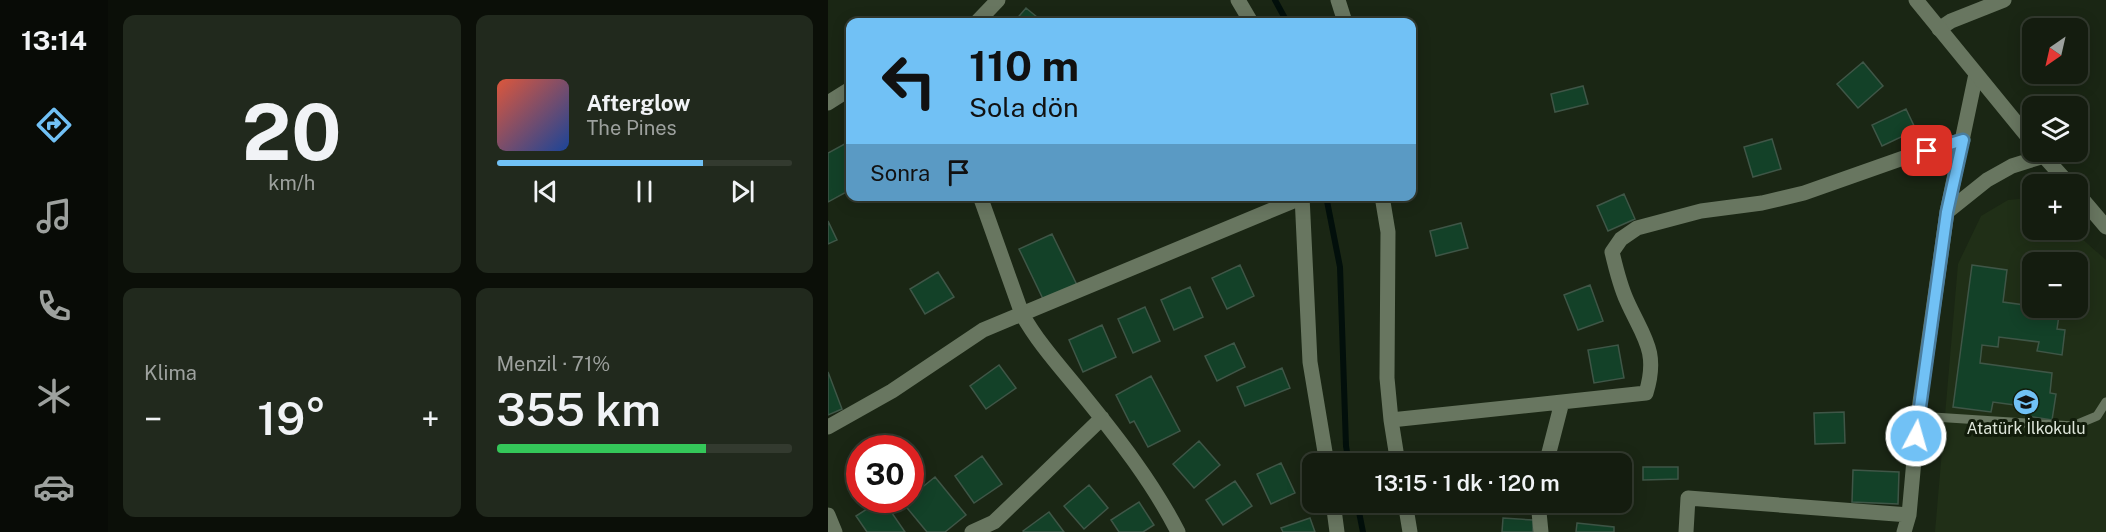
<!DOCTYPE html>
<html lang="tr">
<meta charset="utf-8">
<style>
:root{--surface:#141c0f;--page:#21291d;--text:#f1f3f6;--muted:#9da19e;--line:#333a2f;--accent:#71c1f5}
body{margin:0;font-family:"Public Sans",sans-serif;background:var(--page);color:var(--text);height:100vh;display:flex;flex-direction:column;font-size:22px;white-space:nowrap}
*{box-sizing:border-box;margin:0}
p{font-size:20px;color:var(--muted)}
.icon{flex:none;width:33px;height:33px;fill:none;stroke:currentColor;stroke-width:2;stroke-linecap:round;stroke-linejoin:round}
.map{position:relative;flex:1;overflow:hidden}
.side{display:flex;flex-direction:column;gap:15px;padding:15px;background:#0b0f08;width:720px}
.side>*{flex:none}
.top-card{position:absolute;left:18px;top:18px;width:570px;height:183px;border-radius:12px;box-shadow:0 3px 15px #0003,0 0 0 2px var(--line);background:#71c1f5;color:#111;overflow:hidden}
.needle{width:39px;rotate:214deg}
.controls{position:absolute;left:1194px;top:18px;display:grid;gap:12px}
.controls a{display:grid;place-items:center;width:66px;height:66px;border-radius:12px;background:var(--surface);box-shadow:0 3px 15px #0003,0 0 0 2px var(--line);font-size:30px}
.speed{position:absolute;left:18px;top:435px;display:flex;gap:12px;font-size:30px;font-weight:700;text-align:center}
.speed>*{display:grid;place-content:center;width:78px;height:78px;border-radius:50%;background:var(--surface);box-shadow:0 3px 15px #0003,0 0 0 2px var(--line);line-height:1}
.speed .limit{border:9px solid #d22;background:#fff;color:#111}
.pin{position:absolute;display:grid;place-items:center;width:51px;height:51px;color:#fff;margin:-26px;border-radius:12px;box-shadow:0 3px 9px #0006}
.me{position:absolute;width:66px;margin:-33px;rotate:6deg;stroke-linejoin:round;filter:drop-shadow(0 0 4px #0008)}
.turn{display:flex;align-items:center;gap:21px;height:126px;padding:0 24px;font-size:27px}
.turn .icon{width:78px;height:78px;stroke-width:2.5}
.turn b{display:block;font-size:42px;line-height:51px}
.then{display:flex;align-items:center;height:57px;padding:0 24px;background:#0003;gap:12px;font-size:22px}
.big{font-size:45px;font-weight:600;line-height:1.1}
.side .widget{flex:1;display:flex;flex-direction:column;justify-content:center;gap:9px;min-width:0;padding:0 21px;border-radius:12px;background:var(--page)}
.side .dial{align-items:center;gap:0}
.dial b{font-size:78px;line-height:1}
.song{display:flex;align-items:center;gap:18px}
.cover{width:72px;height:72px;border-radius:9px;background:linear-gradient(135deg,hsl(10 70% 55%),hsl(220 70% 35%))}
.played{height:6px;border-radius:3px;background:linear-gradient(90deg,var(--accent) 70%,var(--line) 70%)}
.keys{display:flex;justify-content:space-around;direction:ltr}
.heat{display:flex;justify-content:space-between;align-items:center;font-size:33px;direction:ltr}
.charge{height:9px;border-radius:4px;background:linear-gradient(90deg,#34c759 71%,var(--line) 0)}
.side .tiles{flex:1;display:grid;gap:15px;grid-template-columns:repeat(2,1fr)}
.trip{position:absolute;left:474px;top:453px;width:330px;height:60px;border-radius:12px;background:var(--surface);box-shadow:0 3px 15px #0003,0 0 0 2px var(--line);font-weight:600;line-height:60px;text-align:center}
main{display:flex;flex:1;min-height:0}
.dock{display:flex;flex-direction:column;width:108px;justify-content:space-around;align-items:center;background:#080b06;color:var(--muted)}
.dock .icon{width:42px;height:42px}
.dock .active{color:var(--accent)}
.dock b{font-size:27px;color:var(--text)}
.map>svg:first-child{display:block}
.built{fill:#202f17;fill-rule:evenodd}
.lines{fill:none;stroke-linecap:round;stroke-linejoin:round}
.stream{stroke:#020f0b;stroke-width:6}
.building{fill:#134128;stroke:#3f5647;stroke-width:1.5}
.service{stroke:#687660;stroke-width:9}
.minor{stroke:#687660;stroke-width:15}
.tertiary{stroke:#687660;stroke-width:15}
.route-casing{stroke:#497d9f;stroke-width:15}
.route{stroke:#71c1f5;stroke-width:10}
.labels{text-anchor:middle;stroke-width:6;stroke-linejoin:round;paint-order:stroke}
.poi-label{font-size:16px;fill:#dee6da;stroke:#111c0a}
</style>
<main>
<nav class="dock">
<b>13:14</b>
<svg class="icon active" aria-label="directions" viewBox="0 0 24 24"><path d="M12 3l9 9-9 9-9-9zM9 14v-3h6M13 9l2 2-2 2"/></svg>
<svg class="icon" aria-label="music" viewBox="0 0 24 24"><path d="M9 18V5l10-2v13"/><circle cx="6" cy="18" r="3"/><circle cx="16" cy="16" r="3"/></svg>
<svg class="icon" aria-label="phone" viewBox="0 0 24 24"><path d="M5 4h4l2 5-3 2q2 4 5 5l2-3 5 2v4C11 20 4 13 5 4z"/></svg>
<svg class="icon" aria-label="climate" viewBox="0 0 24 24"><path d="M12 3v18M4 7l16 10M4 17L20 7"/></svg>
<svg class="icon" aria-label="car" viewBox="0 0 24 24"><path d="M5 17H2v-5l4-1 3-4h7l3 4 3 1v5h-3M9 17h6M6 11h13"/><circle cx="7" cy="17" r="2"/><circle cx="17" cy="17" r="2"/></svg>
</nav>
<section class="side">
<div class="tiles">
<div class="widget dial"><b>20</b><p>km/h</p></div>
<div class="widget">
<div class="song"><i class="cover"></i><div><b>Afterglow</b><p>The Pines</p></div></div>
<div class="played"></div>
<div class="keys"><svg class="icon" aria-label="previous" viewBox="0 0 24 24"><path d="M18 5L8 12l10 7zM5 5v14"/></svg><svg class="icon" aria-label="pause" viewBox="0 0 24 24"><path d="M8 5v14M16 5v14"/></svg><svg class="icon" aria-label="next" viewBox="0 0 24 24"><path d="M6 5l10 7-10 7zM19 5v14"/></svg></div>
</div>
<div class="widget"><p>Klima</p>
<div class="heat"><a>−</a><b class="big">19°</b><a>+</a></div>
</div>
<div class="widget"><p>Menzil · 71%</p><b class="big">355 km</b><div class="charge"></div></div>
</div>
</section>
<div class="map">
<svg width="1278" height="532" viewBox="0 0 1278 532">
<rect width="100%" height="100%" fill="#1a2614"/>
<path class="built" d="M1204 198V230H1244L1278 260V532H1107L1130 264 1153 216 1180 200ZM1204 262H1250V308H1204Z"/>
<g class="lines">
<path class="stream" d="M447 0 459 22
M498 196 512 267 518 446 521 464
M529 502 535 532"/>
</g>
<path class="building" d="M198 8 215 22H186Z
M1035 62 1055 86 1030 108 1009 84Z
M755 86 760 104 727 112 723 94Z
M1078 109 1088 130 1054 146 1044 125Z
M944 139 953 169 925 177 916 147Z
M22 141V190L0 202V153Z
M796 194 807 219 780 231 769 206Z
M0 221 9 240 0 244Z
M633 223 640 248 608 256 602 231Z
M224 234 249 285 216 301 191 249Z
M412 265 426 296 399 309 384 278Z
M1144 265 1179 270 1175 302 1204 306V308L1232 309 1229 329 1237 330 1234 355 1209 351 1211 342 1171 337 1170 347 1154 345 1152 363 1224 373 1222 393 1228 394 1224 420 1200 416 1201 407 1165 402 1163 412 1125 407Z
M110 272 126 297 97 314 82 289Z
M762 285 775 321 750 330 736 295Z
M362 287 375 317 346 330 333 300Z
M317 307 332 341 305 353 290 319Z
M274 325 288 357 255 372 241 340Z
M406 343 417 367 389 381 377 356Z
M790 345 796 378 766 383 760 350Z
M171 365 188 388 158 409 142 386Z
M454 368 462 388 417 406 409 387Z
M0 372 14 409 0 415Z
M323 376 352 431 320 447 306 421 302 423 288 395Z
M1016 412 1017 443 987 444 986 413Z
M371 441 392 465 366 488 345 464Z
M154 456 174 484 146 503 127 476Z
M453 463 467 493 443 504 429 474Z
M815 467H850V479L815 480Z
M1025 470 1071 472 1070 504 1024 502Z
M107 477 138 515 117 532H99L75 503 82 500V497Z
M407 481 424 506 395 525 378 500Z
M261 485 280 508 256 529 236 506Z
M53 500H55L77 532H39L28 516Z
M311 502 326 525 315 532H291L283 520Z
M221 512 236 532H196L195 531Z
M482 518 487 532H455L453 528Z
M675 518 705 520V532H674Z
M749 523 786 527V532H748Z"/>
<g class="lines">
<path class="service" d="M1090 416 1245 426 1269 416 1278 402"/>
<path class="minor" d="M410 0 423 22
M510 0 517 22
M149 22 170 0
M1111 29 1123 21 1176 0
M0 103 22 89
M152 196 194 314C210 343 234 369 255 395 290 438 325 483 350 532
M474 196 482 362 499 464
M554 196 560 232 559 378 563 420 570 464
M1119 212 1159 180 1184 166 1216 156
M563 420 818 393C831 351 815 337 799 301 792 286 788 269 784 252L793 239 809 228 873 211 934 203 976 193 1081 156 1135 140
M0 427 64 391 155 330 475 197
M718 464 734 402
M505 502 509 532
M577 502 582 532
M710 502 713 532
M0 515 7 532
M144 532 166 522 274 418
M858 532 860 498 1081 515
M1076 532 1081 515 1090 416 1119 212 1148 74"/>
<path class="tertiary" d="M1088 0 1204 142
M1212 152 1241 184
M1250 194 1278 227"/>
</g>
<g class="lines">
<defs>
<path id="route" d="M1088 436 1119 212 1135 140 1099 151"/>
</defs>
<use href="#route" class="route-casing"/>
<use href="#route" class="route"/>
</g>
<defs>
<symbol id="school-disc" viewBox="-11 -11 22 22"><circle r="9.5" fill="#71c1f5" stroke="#111c0a"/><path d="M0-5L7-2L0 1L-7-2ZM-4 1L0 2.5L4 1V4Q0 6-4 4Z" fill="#111"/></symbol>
</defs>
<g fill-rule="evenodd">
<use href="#school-disc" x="1183" y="387" width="30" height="30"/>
</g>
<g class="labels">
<g class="poi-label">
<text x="1198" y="434">Atatürk İlkokulu</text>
</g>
</g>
</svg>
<div class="controls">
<a><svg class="needle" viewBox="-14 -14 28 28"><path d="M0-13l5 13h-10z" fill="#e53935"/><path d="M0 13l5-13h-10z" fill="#9da19e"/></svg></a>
<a><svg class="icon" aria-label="layers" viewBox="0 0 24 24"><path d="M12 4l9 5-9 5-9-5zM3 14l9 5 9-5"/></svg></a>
<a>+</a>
<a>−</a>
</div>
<div class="speed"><div class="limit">30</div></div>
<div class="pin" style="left:1099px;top:151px;background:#d93025"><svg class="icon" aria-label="arrive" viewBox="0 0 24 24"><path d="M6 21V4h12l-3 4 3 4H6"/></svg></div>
<svg class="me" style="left:1088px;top:436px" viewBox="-20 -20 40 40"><circle r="17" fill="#71c1f5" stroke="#fff" stroke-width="3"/><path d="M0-11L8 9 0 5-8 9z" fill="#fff"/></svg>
<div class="trip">13:15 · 1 dk · 120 m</div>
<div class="top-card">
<div class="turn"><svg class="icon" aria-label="left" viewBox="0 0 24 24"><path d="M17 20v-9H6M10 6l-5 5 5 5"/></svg><div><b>110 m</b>Sola dön</div></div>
<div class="then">Sonra<svg class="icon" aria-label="arrive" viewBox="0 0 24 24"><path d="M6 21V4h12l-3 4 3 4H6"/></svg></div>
</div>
</div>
</main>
